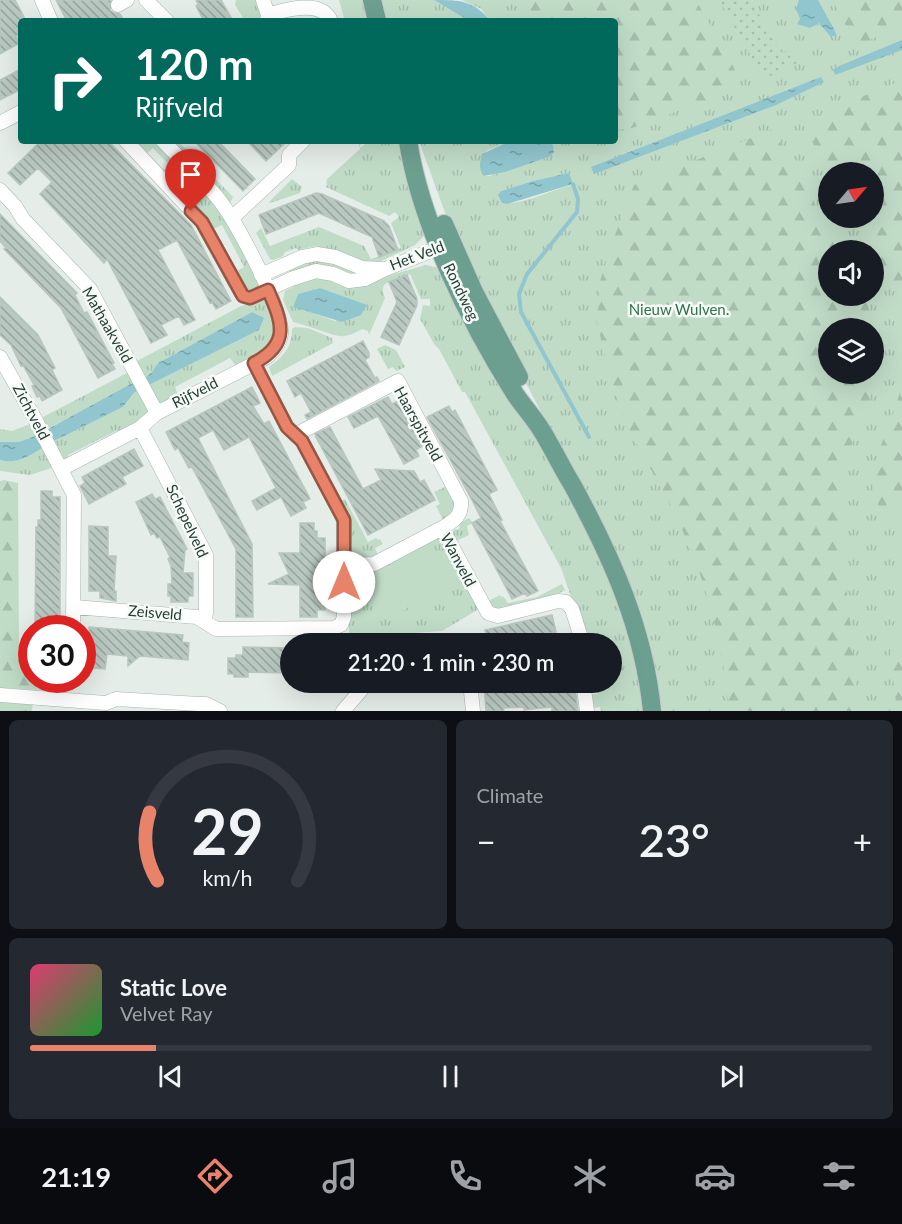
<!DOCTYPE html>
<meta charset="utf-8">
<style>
:root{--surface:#171b24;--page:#242831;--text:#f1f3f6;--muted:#9ea1a6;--line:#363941;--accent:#e88369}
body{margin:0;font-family:Lato,sans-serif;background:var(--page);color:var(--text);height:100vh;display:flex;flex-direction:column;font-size:22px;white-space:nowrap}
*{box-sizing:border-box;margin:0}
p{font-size:20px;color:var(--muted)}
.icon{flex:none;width:33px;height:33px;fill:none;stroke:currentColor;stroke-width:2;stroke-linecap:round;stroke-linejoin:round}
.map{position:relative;height:711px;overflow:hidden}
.drawer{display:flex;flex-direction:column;gap:9px;padding:9px;background:#0d0f14;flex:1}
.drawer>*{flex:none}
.guide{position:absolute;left:18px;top:18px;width:600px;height:126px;border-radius:6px;box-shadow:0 6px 24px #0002;background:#00695c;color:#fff;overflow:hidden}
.needle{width:39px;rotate:61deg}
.controls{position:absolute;left:818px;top:162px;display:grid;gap:12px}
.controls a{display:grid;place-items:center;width:66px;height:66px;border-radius:50%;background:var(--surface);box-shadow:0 6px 24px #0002;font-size:30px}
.speed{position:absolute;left:18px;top:615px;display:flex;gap:12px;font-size:30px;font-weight:700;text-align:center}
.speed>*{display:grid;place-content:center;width:78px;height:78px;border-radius:50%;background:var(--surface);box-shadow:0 6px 24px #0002;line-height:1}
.speed .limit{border:9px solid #d22;background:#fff;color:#111}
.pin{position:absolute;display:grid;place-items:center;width:51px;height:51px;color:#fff;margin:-62px -26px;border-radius:50% 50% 50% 0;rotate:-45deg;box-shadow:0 0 6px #0007}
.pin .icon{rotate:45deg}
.me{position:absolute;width:66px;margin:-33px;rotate:0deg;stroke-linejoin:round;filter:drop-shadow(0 0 4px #0008)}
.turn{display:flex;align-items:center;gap:21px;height:126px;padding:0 18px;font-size:27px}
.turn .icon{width:78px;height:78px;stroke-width:2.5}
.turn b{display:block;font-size:42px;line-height:51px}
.big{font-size:45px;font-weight:600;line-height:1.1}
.drawer .tile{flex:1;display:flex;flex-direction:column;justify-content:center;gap:9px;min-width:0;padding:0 21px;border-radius:9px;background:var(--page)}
.drawer .dial{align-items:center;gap:0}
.dial svg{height:156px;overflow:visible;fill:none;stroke:var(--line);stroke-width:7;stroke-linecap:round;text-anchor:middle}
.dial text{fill:var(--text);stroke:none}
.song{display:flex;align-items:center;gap:18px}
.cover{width:72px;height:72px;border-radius:9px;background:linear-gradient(135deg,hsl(340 70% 55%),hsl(130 70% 35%))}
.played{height:6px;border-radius:3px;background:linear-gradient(90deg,var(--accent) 15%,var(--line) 15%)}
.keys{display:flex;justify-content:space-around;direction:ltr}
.heat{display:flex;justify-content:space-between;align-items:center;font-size:33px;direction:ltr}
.drawer .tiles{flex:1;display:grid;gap:9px;grid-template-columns:1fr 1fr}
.tile:last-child{grid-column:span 2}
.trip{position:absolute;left:280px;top:633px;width:342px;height:60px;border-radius:30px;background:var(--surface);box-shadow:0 6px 24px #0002;font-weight:600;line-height:60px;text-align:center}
.tab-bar{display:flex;height:96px;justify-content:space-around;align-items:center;background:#090b0e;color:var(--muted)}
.tab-bar .icon{width:42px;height:42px}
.tab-bar .selected{color:var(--accent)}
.tab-bar b{font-size:27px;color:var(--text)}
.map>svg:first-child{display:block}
.grass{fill:url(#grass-tufts);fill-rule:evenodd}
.forest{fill:url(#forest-firs);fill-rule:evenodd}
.garden{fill:url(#garden-dots)}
.pitch{fill:#c0dcc7}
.water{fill:url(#water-ripples)}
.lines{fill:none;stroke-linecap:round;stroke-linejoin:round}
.stream{stroke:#92c6ce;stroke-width:4}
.building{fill:url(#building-back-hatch);stroke:#b8c6c0;stroke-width:1.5}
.minor-casing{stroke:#a8b5b0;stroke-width:15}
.major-casing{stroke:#c2c9c7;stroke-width:20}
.minor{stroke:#fff;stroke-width:14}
.major{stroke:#6d9f91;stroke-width:18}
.route-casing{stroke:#975544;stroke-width:15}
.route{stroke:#e88369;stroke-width:10}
.labels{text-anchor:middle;stroke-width:5;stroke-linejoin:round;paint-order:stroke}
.street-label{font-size:15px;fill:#253e36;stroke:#f6faf7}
.park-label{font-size:15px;fill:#327249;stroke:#f6faf7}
</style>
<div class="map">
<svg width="902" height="711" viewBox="0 0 902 711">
<defs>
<pattern id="grass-tufts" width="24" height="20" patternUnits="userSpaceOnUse" patternTransform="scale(1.5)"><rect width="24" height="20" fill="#c0dcc7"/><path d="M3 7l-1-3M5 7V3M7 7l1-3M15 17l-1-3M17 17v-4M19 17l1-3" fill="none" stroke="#a5beac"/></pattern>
<pattern id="forest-firs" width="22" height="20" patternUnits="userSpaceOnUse" patternTransform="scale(1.5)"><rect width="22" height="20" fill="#c0dcc7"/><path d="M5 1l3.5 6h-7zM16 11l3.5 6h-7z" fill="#a5beac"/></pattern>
<pattern id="garden-dots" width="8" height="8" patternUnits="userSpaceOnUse" patternTransform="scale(1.5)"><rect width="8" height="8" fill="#c0dcc7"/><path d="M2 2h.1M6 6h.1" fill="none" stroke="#a5beac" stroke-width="1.8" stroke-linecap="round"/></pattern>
<pattern id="water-ripples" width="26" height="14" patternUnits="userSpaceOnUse" patternTransform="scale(1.5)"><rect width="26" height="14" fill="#92c6ce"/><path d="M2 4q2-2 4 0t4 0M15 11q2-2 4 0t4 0" fill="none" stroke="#77a2a8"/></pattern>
<pattern id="building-back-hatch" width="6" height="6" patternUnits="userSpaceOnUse" patternTransform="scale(1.5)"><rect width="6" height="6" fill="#bac8c2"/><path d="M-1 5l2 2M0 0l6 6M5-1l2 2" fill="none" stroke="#97a49e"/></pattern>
</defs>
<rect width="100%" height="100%" fill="#e5ede9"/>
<path class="grass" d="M236 0H258L262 17 260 21H245L235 5Z
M339 0H365L370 21H345Z
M379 0H434L469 21H384Z
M462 0H902V711H662L656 670 636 602 565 458 479 293 456 243 419 141H510L486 151 484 176H489L551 156 554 152 552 141H615V21H491L481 9ZM828 172H873V218H828ZM567 174 571 185C553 190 519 206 502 203L501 191 533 181ZM828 250H873V296H828ZM828 328H873V374H828Z
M132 141H154L212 200 222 214 259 282V288L247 292 235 272 244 267 222 225 211 230 189 202 197 194 153 148 146 154Z
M170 141H178L233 197 230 203Z
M358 141H361L360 148 369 141H403L426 234 415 245 377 263 350 260 316 246 298 250 296 248 285 252 283 256 273 260 270 259 256 233 261 228 270 246 319 227 364 246 371 259 401 248 391 223 399 217 395 212 389 216 326 187 327 179 360 149Z
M292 179 302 187 300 193 270 203 269 202Z
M321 258 363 274 291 275 287 267Z
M426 265 439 268 592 536 625 615 645 711H601L600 707 593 708 591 695 598 694 597 685 588 686 587 683 612 682V644L587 643 561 568 465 392H462L439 349 434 344 420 319 423 305 430 306V299H421L410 274 385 284C381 289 383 292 385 298L369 335 368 331 362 329C357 332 351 335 344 336 337 338 304 324 293 322L283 300 285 291 295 286 294 281 308 276 370 281ZM320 288 366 306 335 321 293 306 296 303 298 294Z
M263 298H265C282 342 275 345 236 366L230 358 175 387 178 395 161 405 158 404 149 385 259 330V317L252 312 158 363 152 372 145 378 137 361 241 306Z
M295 327 308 328 332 338 333 343 272 376 269 367C283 357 292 347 292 329Z
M385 345 396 350 405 367 396 371 393 367 388 369 377 349Z
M127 373 135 384 47 429 43 417Z
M138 390C141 395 148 402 149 408 151 420 127 428 119 432L118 430 68 455 70 460 63 459 54 441 123 407 134 393Z
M30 424 38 435 19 442H0V429L12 431Z
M44 447 53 466 51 468 30 475 0 471V460C17 465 30 454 44 447Z
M445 487 455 505V511L443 520 436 506 440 504 434 492Z
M345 499 368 542 376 538 378 540 380 539 383 544 375 548 378 555 371 560 353 558 351 556 340 501Z
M469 518 473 523 467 526 469 535 456 541 453 535 454 529 458 530 460 527 458 524Z
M435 538 441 539 479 609 442 631 399 634 394 638 352 639 349 634V576L352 571Z
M562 584 565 590 558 594V598L500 611 493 609 488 601 500 595 501 597 503 596 508 603 537 597Z
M0 699 33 701 32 711H0Z"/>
<path class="forest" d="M518 0H696L734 68 739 89 707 101 686 102 673 113 629 129H615V21H528Z
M832 0H902V25L857 46Z
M902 80V302L856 218H873V172H831L802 122Z
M773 129 839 250H828V296H864L876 329 875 379 865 419 844 459 842 485V545L859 711H729L723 662 713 616 695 558 672 508 625 422 609 374 597 322 600 281 612 243 634 185ZM873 328V374H828V328Z
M902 383V510L881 513C876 500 871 486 874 472 879 442 896 414 902 383Z
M4 480 18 483 19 647 31 648 32 680H63L62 691 0 688V481Z
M902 649V711H897L890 651Z"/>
<path class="garden" d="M719 0H751L780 52 794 51 797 63 768 77 762 75Z"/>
<path class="pitch" d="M436 550 454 582 387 619 369 586Z
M455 636V643H409V640Z"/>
<path class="water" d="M434 0C461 0 472 0 491 21H469Z
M799 0H818L834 29 836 34 835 36H830L819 23 810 28 797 24 800 19 796 9Z
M902 40V50L835 75 833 70 839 66Z
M821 77 824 82 776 105 594 174 591 167Z
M510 141H552L554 152 551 156 505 172 484 176C478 169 480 162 482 154Z
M569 173 573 184 507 204 502 203 498 195 501 191 533 181Z
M320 288 367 305 361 315 342 322 293 307 298 294Z
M252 312 264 318 259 330 149 385 145 378 152 372 158 363Z
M131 384H135L138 390 134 393 123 407 54 441 48 429Z
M38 435 44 447C30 455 17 465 0 460V442H19Z"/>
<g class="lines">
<path class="stream" d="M573 184 578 199 577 212 527 274 519 294 521 312 589 437"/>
</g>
<path class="building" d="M0 0H15L26 21H21V33L16 36 20 43 0 54Z
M56 0H111L110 10 114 13 120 14 124 21H67Z
M196 0H221L233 21H204L196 6 198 4Z
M21 69V89L0 100V80Z
M41 141H108L191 225 231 301 216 309 212 302 210 303 177 240 158 250 195 320 184 325 179 316 161 325 167 335 151 343 107 259 104 263 40 194 52 182 38 168 20 185 8 173Z
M194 141H218L255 179 243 191Z
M247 141H287L266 161Z
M316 193 322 194 384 221 389 226 398 250 379 257 372 237 319 213 266 234 259 215Z
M0 214 77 293 75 295 84 313 87 312 114 363 112 364 115 369 98 378 61 308 4 249 6 248 0 241Z
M407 275 417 299V305L399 345 381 337 397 302 389 282Z
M0 297 38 335 55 368 52 370 62 390 42 401 40 396 37 397 32 386 34 385 23 365 21 366 11 345 0 335Z
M363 341 369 353V357L365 360 375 378 377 377 379 381 307 419 305 415 311 412 301 393 295 397 287 381Z
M252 387 260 403 253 406 264 424 269 421 310 499 303 502 306 508 291 516 281 497 257 510 252 501 276 488 249 437 224 450 213 430 198 438 252 544 253 617H236V549L192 467 189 468 178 448 175 450 166 432Z
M388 397 392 404 398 401 422 446 416 450 419 456 404 464 378 416 354 428 348 417Z
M449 406 452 412 455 410 497 490 489 494 502 520 500 521 538 591 527 596 525 593 512 599 472 523 481 518 473 502 427 417Z
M330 427 363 489 381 480 375 469 414 471 420 482 424 480 435 500 368 535 316 437 315 434Z
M134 449 143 466 122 477 126 484 89 504 80 486 85 483 82 477Z
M41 491H52V497H60V627L57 628H35L36 527H38V520H41Z
M152 494 155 499 160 497 187 549 185 550 183 573H193V596H188V602H171V596H168V584H172L171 566 168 559 170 557 160 537 157 538 154 533 151 535 136 502Z
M300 523H314V531H317V538H325V610H317V617H300V585L268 584 289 574 279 553H300Z
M89 526 108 527V556H116L114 591H116V601L100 598V591H89Z
M552 615 556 632 502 644H462V639L486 634 485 630Z
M89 627 183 635 182 642 189 643 188 660 140 656 128 666V656L107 654 105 669 82 667V635H89Z
M243 647 291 648V673L248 672V677H234V674H228V658H236V655H243Z
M484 682H526L527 692 549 688 548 682H574L578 711H552V707L524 710V707L503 708 504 711H486Z"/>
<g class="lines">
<defs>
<path id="minor" d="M42 0 51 21
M146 0 167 21
M263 0 268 15 267 21
M118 5 127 0
M268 15C290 8 322 0 331 21
M0 123 21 112
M126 141 202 222 241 293 250 298 291 279 316 271 333 274 349 281 365 279 383 270 448 244
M0 190 15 206 23 219 90 289 157 413
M232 218 289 165V155L303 141
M261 275 302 257 317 254 335 257 362 268 381 269
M0 357 35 419 74 495 73 628
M140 428 206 555V612L205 621
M295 435 398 381 461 501C462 516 454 521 442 528
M61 469 140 428 157 413 267 357C274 351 280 344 281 334 284 310 236 222 220 201 204 180 182 161 163 141
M344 565 374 564 442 528 488 613 498 616 558 601 566 602 572 609 583 644
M74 607 197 617 216 629 333 628 341 625 344 617V520L302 441 287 427 254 363
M470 682 473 711
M583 682 587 711
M0 695 106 703 116 699 199 704H206L220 711
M343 711 368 682"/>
<path id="major" d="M372 0 377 21
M408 141C421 225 470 322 515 394 524 407 534 418 542 431 553 449 562 468 573 486 612 558 644 629 652 711
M444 224 474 292 519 377"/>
</defs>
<use href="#minor" class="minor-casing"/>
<use href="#major" class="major-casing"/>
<use href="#minor" class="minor"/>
<use href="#major" class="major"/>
</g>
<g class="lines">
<defs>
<path id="route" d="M191 211 202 222 243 296 250 298 268 290C282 322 291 344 254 363L287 427 302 441 344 520V582"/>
</defs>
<use href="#route" class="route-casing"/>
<use href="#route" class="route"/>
</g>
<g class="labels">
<g class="street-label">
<text transform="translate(417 256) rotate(-21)" y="5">Het Veld</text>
<text transform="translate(461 292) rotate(64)" y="5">Rondweg</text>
<text transform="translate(107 325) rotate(60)" y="5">Mathaakveld</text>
<text transform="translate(195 393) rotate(-27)" y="5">Rijfveld</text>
<text transform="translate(31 412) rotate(62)" y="5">Zichtveld</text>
<text transform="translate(418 424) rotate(61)" y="5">Haarspitveld</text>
<text transform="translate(187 521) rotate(65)" y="5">Schepelveld</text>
<text transform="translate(458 560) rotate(62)" y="5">Wanveld</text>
<text transform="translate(155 613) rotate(5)" y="5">Zeisveld</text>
</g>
<g class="park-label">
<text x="679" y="315">Nieuw Wulven.</text>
</g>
</g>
</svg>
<div class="controls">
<a><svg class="needle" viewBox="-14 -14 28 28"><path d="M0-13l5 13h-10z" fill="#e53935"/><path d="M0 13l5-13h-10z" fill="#9ea1a6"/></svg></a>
<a><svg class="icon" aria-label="sound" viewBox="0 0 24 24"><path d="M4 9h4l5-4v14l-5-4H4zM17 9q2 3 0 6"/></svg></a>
<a><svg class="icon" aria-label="layers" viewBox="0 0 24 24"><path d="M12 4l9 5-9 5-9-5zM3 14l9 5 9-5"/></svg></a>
</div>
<div class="speed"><div class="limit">30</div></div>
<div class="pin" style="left:191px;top:211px;background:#d93025"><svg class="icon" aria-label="arrive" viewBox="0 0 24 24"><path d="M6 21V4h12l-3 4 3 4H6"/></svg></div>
<svg class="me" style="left:344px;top:582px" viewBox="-20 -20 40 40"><circle r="19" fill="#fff"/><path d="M0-13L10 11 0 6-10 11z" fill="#e88369"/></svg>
<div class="trip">21:20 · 1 min · 230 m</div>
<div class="guide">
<div class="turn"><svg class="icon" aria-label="right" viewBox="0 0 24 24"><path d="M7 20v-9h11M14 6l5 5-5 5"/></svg><div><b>120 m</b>Rijfveld</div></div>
</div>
</div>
<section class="drawer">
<div class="tiles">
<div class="tile dial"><svg viewBox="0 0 100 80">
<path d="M14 69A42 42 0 1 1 86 69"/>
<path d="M14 69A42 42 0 0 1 10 34" stroke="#e88369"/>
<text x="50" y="56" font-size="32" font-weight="700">29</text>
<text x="50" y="72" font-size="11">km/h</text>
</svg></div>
<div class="tile"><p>Climate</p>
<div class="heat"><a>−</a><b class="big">23°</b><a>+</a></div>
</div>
<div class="tile">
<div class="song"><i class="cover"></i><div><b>Static Love</b><p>Velvet Ray</p></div></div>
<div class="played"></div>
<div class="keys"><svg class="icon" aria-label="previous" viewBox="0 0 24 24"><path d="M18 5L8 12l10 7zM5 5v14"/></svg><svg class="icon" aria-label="pause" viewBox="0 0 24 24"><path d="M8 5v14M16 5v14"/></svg><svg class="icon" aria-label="next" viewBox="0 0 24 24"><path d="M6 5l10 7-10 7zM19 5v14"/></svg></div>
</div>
</div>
</section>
<nav class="tab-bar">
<b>21:19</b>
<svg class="icon selected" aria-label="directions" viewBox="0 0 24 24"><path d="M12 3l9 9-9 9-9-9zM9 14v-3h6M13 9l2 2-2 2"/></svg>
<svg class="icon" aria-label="music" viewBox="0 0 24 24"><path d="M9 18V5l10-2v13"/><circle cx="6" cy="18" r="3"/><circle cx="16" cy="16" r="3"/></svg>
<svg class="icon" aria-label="phone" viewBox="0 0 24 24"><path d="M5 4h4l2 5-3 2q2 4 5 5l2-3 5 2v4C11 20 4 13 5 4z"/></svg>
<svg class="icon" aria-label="climate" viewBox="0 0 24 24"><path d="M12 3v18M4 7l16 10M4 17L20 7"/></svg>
<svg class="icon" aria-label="car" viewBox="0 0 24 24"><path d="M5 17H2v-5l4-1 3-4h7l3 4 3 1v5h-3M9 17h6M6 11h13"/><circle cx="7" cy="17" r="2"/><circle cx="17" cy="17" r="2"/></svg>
<svg class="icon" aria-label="filters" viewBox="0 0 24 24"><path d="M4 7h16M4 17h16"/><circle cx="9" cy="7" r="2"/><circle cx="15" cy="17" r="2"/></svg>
</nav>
